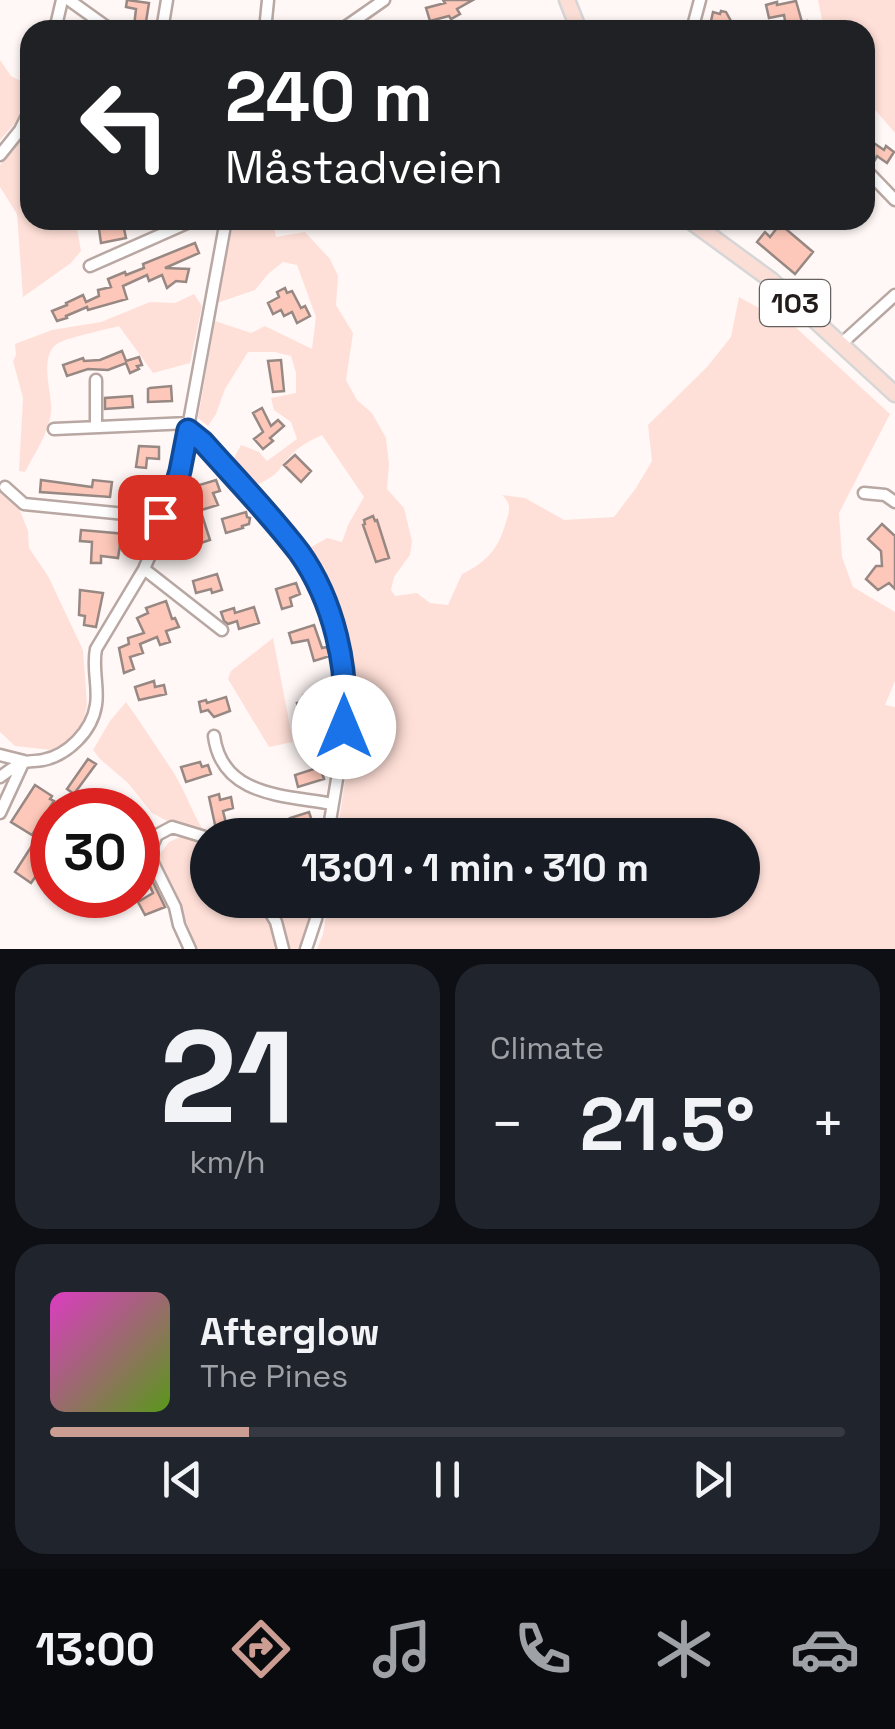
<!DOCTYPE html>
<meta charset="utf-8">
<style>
:root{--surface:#171b24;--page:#20242c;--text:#f1f3f6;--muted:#9ea1a6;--line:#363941;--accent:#cc9e93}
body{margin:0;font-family:"Space Grotesk",sans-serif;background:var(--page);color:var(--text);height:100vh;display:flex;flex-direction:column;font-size:38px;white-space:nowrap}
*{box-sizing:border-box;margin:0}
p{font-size:32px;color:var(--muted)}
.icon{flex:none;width:55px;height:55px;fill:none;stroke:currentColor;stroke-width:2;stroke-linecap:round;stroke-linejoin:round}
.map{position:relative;height:949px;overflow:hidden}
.sheet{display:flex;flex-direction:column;gap:15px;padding:15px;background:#0d0f14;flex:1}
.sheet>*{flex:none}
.guide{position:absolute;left:20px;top:20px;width:855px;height:210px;border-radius:30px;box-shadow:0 2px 8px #0004;background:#202124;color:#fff;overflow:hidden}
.speed{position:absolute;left:30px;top:788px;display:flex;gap:20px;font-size:50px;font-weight:700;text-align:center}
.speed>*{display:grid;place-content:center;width:130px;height:130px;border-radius:50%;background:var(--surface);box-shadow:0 2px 8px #0004;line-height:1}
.speed .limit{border:15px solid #d22;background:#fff;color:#111}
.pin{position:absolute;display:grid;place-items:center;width:85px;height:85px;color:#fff;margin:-42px;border-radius:20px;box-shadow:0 5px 15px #0006}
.me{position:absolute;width:110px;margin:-55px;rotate:0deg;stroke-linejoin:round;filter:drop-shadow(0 0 8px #0008)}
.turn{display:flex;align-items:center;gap:35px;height:210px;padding:0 40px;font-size:45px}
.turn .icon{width:130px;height:130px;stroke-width:2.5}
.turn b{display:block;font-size:70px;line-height:85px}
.big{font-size:75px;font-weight:700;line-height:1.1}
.sheet .card{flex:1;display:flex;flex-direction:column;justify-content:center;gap:15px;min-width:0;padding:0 35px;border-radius:30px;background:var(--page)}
.sheet .dial{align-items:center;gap:0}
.dial b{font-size:130px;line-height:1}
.song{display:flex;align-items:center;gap:30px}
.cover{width:120px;height:120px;border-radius:15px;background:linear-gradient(135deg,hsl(310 70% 55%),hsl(90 70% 35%))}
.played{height:10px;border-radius:5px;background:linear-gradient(90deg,var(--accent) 25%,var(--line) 25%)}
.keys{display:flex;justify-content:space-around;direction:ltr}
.heat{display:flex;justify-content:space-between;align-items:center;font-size:55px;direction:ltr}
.sheet .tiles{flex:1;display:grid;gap:15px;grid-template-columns:1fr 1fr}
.card:last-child{grid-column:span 2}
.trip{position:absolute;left:190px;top:818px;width:570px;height:100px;border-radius:50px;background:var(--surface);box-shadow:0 2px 8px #0004;font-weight:700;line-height:100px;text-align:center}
.menu{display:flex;height:160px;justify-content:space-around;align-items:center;background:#090b0e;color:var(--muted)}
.menu .icon{width:70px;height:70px}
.menu .current{color:var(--accent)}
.menu b{font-size:45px;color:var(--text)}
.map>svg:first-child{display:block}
.green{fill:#ffe0d8}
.building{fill:#fdc8b9;stroke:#988883;stroke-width:2.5}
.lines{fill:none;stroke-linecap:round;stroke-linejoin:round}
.minor-casing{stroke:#b8a7a2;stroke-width:15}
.major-casing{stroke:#d7d6d6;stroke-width:19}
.minor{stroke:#fff;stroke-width:10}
.major{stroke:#fbded6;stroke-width:14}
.route-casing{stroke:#114b97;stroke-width:25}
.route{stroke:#1a73e8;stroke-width:18}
.labels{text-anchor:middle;stroke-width:9;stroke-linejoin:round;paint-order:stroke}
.shield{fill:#fff;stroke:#64605f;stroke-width:2.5}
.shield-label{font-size:28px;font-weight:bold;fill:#221c1a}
</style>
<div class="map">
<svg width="895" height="949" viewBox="0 0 895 949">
<rect width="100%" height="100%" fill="#fff8f6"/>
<path class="green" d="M818 0H895V133L865 98V30H824Z
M0 60 11 76 30 86 17 121 0 140Z
M26 135H30V220H70L77 229 81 251 71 263 23 297 17 214 0 187V165Z
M234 220H273L276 237 305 232 330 259 338 276 336 305 353 333 346 380 357 400 372 413 386 438 389 464 387 489 404 508 412 541 410 555 394 577 391 590 395 596 417 593 430 603 448 605 462 574C485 563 498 550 505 525 509 512 513 505 502 495L525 498 564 520 614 517 636 488 652 461 648 425 707 367 731 337 739 297 770 314 780 313 890 414 839 513 842 557 853 587 895 612V681L885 705 895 707V949H317L323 934 329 900H742V835H337C343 787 355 738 353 689 350 639 329 593 306 550L327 538 342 542 348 525 364 497 322 435C311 440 300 446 292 454 276 471 282 472 259 484L245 476 233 460 241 445 259 452 267 461 297 439 291 422 274 410 271 398 296 393V373L291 356 275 352H248L225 389 216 414 208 426 198 418 215 321 251 333 265 326 312 349 316 317 297 265 283 262 268 274 255 290 217 303Z
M194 294 202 306 190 363 153 373 119 326C108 329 65 338 57 344 38 357 53 395 51 413 48 435 34 454 25 472L19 471 23 398 13 361 16 355 15 344 52 330 101 322 150 302 175 303Z
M0 489 19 508 28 531 29 548 48 576 83 650 87 705 84 718 74 738 51 750 15 746 0 732Z
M273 638 293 742 269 747 228 679 231 671Z
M126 702C142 724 157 748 172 770 184 788 191 810 202 828L220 835H208V900H314L300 949H195C189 915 163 889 158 856L169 842 200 828 171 823 152 813 128 783 100 759 93 750 110 721Z"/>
<path class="building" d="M127 0 149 3 145 28 134 26 136 9 126 7Z
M443 0H473L457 9 460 14 451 19 449 16 430 21 426 8 445 3Z
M796 1 802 22 807 21 808 30H782V26H786L784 15 769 18 766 5 777 2V5Z
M721 11 726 12 736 30H709L713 12 720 14Z
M865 137 884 150 886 146 894 152 887 163 877 156 875 160 865 154Z
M123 224 126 238 101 243 99 229Z
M780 224 813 252 795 274 757 242 765 232 770 237Z
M195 243 199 253 165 268 189 269 186 282 176 281 167 288 162 275 149 281 147 275 123 286 127 299 88 310 87 307 66 316 67 318 57 321 52 311 67 305 66 303 83 295 86 302 99 296 98 290 111 287 108 279 125 272 126 275 144 268 143 264Z
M285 288 287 293 292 291 301 308 305 306 310 316 297 323 292 312 284 316 281 310 273 314 268 303 279 297 277 292Z
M122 351 126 361 139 357 142 365 137 366 139 369 130 373 126 363 108 370 88 369 67 376 63 365 83 358 84 361 100 360Z
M281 360 284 391 273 392 268 361Z
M171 386 172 401 148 402V389L150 388Z
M132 396 133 407 105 409V398Z
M262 408 271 426 278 420 284 426 270 438 273 441 263 449 254 439 263 432 253 413Z
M139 446 159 447V459L147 458 146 468 136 467Z
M295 455 311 471 301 482 284 465Z
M41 480 92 487 93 480 112 482 110 497 40 492Z
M216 480 220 491 213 493 218 505 198 511 202 502 196 486Z
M201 512 210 540 198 544 194 532 182 536 179 526 183 525 181 520Z
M246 512 247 517 250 518 249 524 242 526 243 528 226 533 222 519Z
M373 516 375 521 377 520 389 558 376 562 363 525 365 524 364 520Z
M882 524 895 536V589L889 583 878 590 866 579 876 566H882L881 551 868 539Z
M81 530 137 535 135 547 120 545 118 558 101 556V563H91L92 542 80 541Z
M217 574 222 590 212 593 211 589 196 593 193 581Z
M296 583 300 594 290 598 292 606 282 609 276 589Z
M80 590 103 593 96 627 84 625 85 616 79 615Z
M166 601 172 619 175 618 179 627 166 631 170 642 160 645 157 637 140 644 143 653 130 657 134 669 124 673 119 648 129 644 128 638 144 633 137 618 148 613 146 608Z
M254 607 259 623 239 629 237 621 228 624 224 621 221 612 234 608 235 613Z
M314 625 322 648 327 647 330 656 314 661 308 640 292 643 289 633Z
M154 681 155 687 164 685 166 694 139 700 135 687Z
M314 692 316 697 324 695 327 705 300 713 297 703 306 700 304 695Z
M226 697 230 711 214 717 208 710 201 712 199 702 206 700 207 703Z
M88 759 96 764 74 794 67 789Z
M200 762 202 767 208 765 211 774 186 782 181 767Z
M320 767 324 779 298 787 295 775Z
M35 785 52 796 50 799 54 801 32 835 11 822Z
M219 794 220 800 231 797 233 808 223 811 228 831 217 834 209 797Z
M309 812 313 824 305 826 308 833 295 835 290 818Z
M31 847 48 859 31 883 15 872Z
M152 880 165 907 145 915 138 902 153 893 148 882Z"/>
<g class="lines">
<defs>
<path id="minor" d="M69 0 111 30
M55 30 62 0
M162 30 167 0
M265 30 268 0
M341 30 384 0
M692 30 700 0
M0 155 20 130 30 110
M865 169 895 200
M90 266 194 220
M841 344 895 295
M96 427V380
M54 429 189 423
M188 430 203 442C235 478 271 514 299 553 327 592 348 657 346 705 344 749 334 792 328 835
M5 487 24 504 166 518
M864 493 885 495 895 502
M144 569 222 630
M214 736C222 797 285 795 332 804
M0 755 24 761 0 813
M0 777C6 773 13 767 20 764 27 760 35 762 43 760 68 755 92 731 96 705 99 687 92 668 96 649L144 569 166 518 180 471 226 220
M263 900 276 922 283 949
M190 949 179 925 175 907 152 861 150 850 157 835 172 827 208 838
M306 949 316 919 319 900"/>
<path id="major" d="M567 0 579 30
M689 220 771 280 895 394"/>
</defs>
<use href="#minor" class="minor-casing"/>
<use href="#major" class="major-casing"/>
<use href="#minor" class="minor"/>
<use href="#major" class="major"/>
</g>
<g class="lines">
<defs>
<path id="route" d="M160 517 166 518 180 471 188 430 203 442C235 478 270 514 299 552 334 601 349 668 344 727"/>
</defs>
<use href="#route" class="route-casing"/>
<use href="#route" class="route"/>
</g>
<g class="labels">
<rect class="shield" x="760" y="280" width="70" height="46" rx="8"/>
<g class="shield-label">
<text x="795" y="313">103</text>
</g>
</g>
</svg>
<div class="speed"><div class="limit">30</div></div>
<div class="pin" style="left:160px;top:517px;background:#d93025"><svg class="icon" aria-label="arrive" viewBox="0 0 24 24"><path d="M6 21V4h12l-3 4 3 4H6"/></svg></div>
<svg class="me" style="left:344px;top:727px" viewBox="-20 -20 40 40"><circle r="19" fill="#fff"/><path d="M0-13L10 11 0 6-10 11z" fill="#1a73e8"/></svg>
<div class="trip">13:01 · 1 min · 310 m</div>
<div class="guide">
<div class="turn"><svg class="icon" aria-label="left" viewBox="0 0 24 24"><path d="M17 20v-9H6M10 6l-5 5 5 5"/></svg><div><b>240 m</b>Måstadveien</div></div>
</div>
</div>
<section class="sheet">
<div class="tiles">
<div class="card dial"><b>21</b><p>km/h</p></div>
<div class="card"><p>Climate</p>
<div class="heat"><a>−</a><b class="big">21.5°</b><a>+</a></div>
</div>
<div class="card">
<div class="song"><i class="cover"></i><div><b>Afterglow</b><p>The Pines</p></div></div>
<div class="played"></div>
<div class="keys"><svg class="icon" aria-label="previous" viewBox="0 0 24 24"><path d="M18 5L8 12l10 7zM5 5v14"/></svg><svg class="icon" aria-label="pause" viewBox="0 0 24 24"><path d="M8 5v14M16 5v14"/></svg><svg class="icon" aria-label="next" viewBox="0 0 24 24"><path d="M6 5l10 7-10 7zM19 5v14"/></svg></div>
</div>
</div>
</section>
<nav class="menu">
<b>13:00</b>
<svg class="icon current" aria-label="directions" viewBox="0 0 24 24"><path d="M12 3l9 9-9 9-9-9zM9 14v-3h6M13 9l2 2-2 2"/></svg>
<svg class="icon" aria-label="music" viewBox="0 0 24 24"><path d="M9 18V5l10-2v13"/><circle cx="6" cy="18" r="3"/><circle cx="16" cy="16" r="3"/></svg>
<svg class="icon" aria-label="phone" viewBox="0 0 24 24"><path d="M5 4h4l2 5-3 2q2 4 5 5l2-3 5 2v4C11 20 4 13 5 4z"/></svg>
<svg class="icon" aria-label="climate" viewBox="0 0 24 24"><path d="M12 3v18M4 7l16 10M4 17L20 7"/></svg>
<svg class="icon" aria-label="car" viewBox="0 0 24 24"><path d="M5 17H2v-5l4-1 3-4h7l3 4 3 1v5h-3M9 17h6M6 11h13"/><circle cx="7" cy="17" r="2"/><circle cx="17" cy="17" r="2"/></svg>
</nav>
